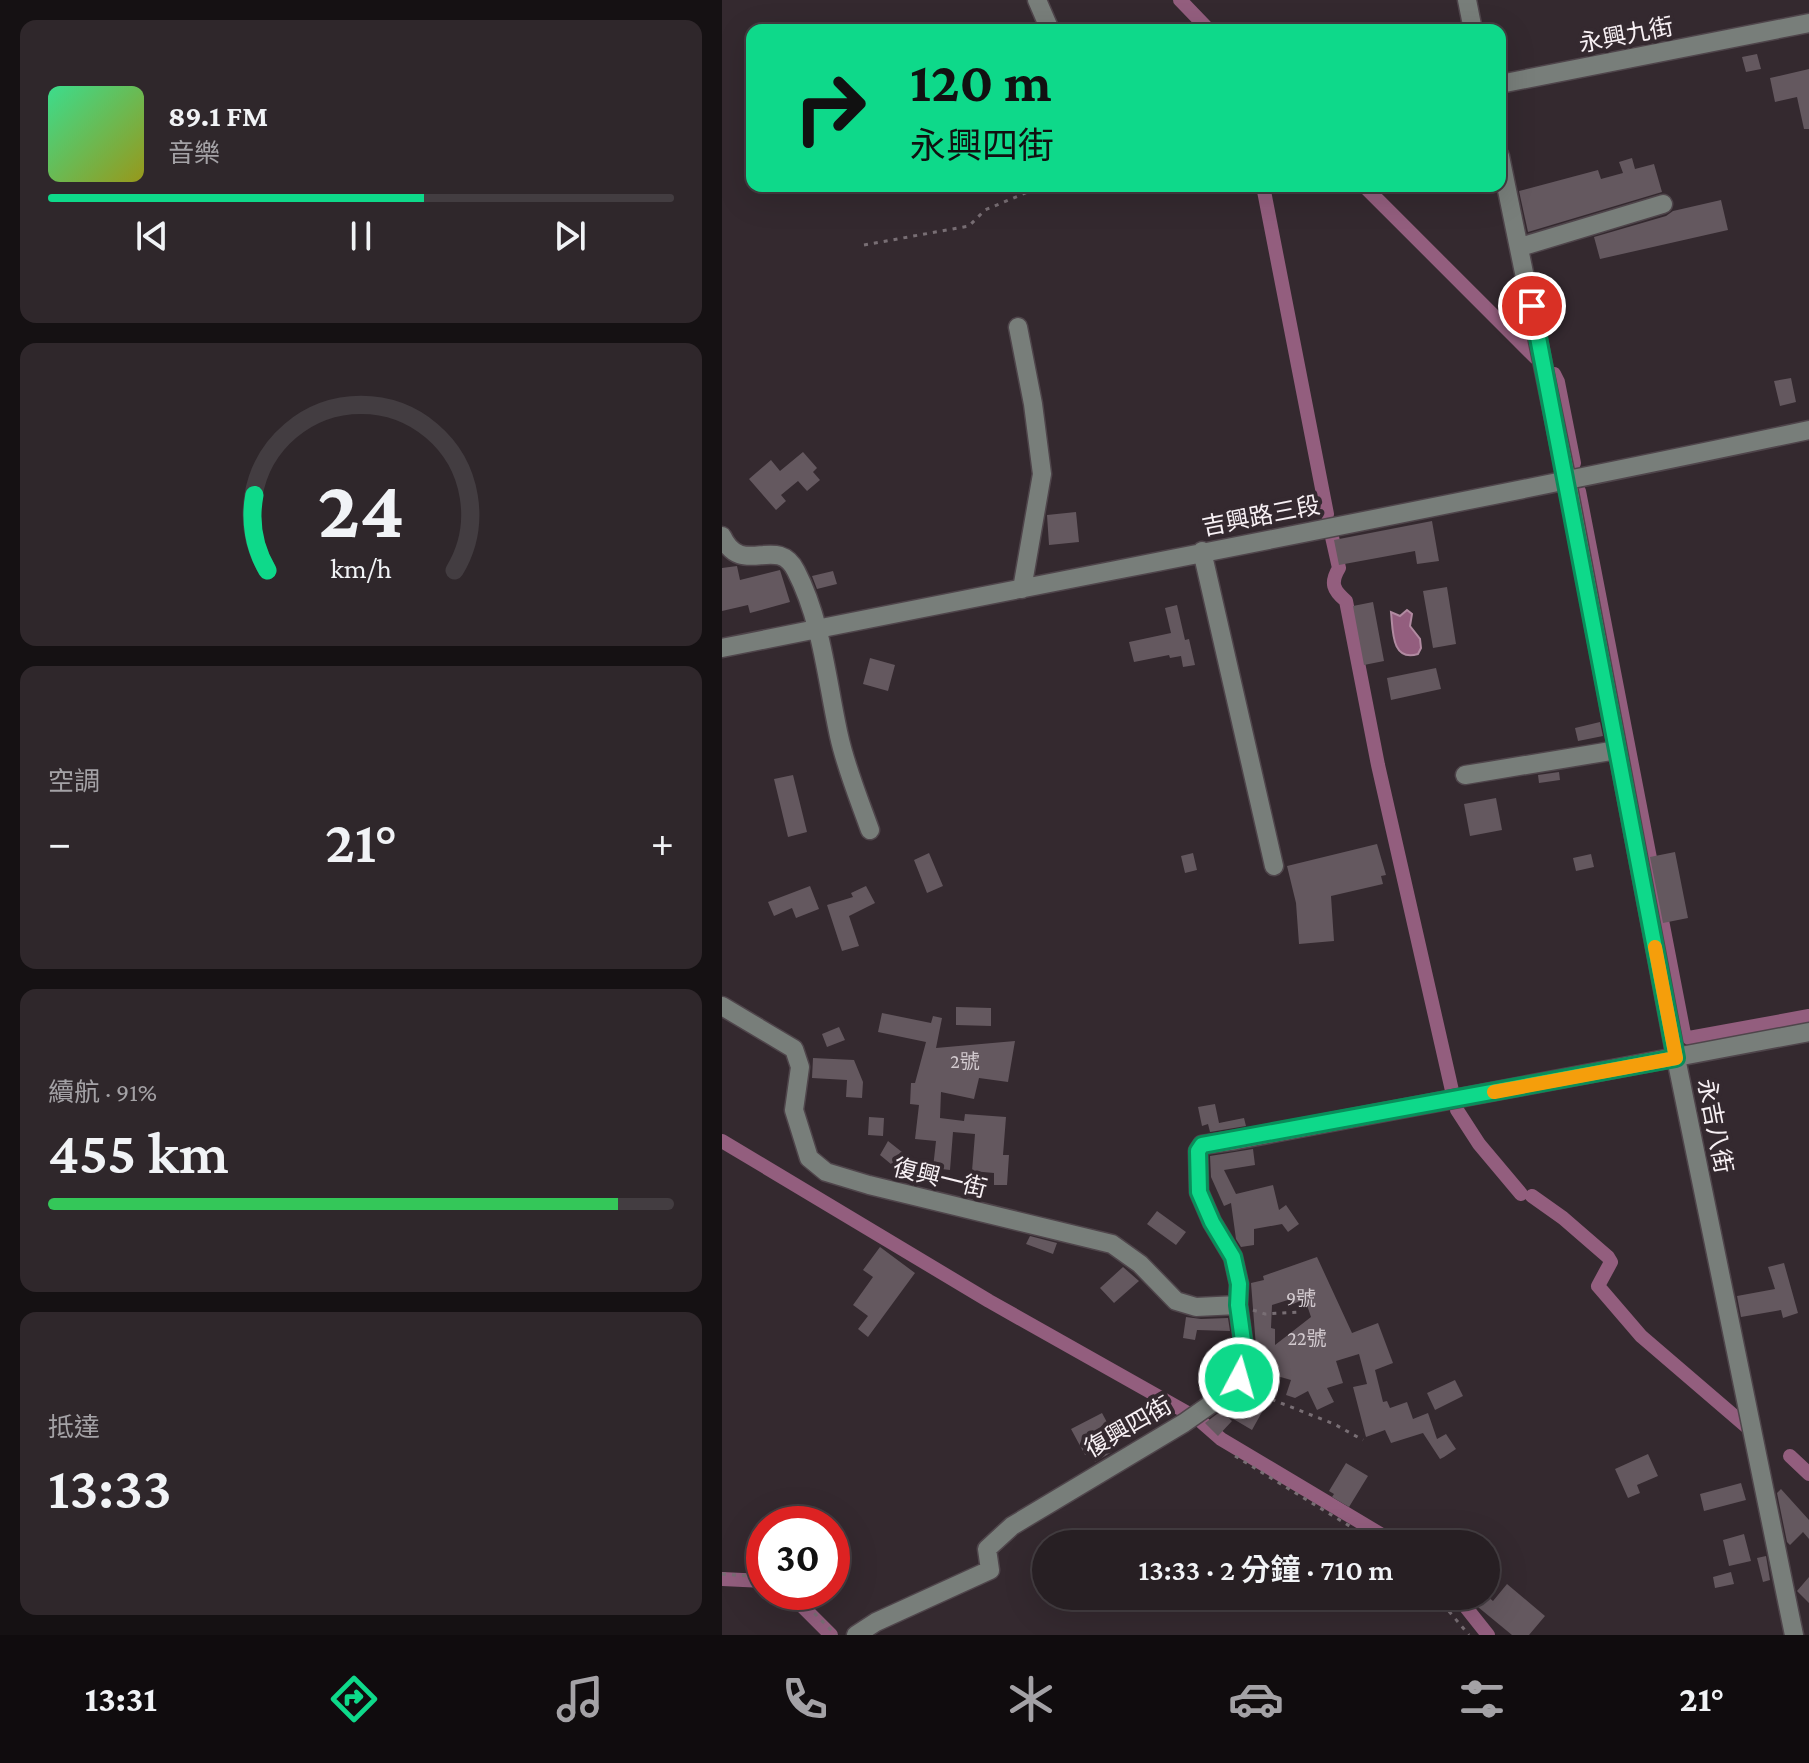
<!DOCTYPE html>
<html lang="zh-TW">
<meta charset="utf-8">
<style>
:root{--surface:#271f23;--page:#2f272b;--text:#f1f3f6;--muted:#a4a2a6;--line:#433d41;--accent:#0ed98a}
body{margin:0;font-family:"Crimson Pro","Noto Sans TC",serif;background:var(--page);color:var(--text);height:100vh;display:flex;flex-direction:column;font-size:30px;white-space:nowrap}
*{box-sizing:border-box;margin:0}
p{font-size:26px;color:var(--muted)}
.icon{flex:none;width:44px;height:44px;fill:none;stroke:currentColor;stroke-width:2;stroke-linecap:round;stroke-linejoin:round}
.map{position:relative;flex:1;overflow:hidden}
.side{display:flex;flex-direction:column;gap:20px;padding:20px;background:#151113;width:722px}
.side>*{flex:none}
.hud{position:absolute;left:24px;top:24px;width:760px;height:168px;border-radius:16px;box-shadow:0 8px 32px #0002,0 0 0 2px var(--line);background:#0ed98a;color:#111;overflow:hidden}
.speed{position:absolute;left:24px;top:1506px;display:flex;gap:16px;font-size:40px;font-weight:700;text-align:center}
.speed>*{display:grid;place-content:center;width:104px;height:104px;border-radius:50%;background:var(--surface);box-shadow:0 8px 32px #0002,0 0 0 2px var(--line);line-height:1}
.speed .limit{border:12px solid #d22;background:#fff;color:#111}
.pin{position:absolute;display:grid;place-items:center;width:68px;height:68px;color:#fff;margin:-34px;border:4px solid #fff;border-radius:50%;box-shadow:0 2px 8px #0007}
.me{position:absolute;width:88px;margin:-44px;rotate:6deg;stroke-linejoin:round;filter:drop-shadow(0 0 6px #0008)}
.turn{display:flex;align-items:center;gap:28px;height:168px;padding:0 32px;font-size:36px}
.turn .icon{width:104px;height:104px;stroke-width:2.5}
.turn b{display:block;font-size:56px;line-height:68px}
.big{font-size:60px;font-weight:600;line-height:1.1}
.side .card{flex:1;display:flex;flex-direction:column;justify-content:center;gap:12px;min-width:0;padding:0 28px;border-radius:16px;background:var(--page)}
.side .dial{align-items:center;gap:0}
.dial svg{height:208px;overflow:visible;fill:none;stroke:var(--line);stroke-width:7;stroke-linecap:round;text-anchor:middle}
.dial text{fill:var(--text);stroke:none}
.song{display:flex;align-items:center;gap:24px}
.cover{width:96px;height:96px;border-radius:12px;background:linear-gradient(135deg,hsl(150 70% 55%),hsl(60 70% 35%))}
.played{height:8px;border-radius:4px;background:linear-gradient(90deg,var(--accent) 60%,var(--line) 60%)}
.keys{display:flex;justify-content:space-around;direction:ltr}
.heat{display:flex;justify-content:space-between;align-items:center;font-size:44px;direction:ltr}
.charge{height:12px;border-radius:6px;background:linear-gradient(90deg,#34c759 91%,var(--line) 0)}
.trip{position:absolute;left:310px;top:1530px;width:468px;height:80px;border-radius:40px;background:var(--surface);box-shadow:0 8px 32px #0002,0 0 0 2px var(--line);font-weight:600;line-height:80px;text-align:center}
.menu{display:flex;height:128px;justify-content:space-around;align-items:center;background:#100c0e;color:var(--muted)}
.menu .icon{width:56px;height:56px}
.menu .on{color:var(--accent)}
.menu b{font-size:36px;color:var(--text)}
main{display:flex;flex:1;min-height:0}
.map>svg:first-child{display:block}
.water{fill:#935e7e;stroke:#b18aa1;stroke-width:2}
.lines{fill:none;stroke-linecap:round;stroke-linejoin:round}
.canal{stroke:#935e7e;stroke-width:14}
.building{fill:#64585f;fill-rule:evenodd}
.minor-casing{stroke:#4f454b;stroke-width:21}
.path{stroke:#786e74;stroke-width:3;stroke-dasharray:4 6;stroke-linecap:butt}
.minor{stroke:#787e7a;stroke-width:18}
.route-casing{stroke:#098d5a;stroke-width:20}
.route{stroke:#0ed98a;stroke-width:14}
.slow{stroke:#f59e0b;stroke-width:14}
.labels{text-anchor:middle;stroke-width:8;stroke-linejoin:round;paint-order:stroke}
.number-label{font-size:20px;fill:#d2cacf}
.street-label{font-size:24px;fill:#f7f0f4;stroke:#34292f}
</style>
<main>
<section class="side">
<div class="card">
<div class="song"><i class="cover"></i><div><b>89.1 FM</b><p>音樂</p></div></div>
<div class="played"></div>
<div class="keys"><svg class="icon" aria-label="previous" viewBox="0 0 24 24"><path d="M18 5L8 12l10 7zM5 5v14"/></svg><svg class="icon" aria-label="pause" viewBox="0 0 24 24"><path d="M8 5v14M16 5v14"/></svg><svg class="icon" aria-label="next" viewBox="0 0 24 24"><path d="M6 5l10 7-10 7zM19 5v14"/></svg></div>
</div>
<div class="card dial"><svg viewBox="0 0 100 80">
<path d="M14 69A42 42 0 1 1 86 69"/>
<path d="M14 69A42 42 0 0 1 9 40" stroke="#0ed98a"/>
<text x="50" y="56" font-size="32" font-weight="700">24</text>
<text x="50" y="72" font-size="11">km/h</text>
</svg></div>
<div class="card"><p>空調</p>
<div class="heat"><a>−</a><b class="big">21°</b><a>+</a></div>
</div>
<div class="card"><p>續航 · 91%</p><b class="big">455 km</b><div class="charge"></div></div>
<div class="card"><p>抵達</p><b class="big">13:33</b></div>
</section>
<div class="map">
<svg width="1087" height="1635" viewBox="0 0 1087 1635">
<rect width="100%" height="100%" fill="#34292f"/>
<path class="water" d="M685 610 690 614 688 626 698 639 699 648 696 654C669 662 671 630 669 612L678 616Z"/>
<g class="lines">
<path class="canal" d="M458 0 487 30
M541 186 605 514
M642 186 814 358
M832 374 836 382 852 463
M857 491 962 1034 967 1038 1087 1016
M610 537 617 568C608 583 611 590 624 601L656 765 731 1095
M735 1110 757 1144 799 1194
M0 1141 267 1301 471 1416
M810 1196 841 1218 886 1257 889 1262 876 1286 919 1336 1025 1427
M475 1418 499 1439 675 1544
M1068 1456 1087 1474
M0 1579 42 1581
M66 1592 109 1635
M735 1596 766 1635"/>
</g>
<path class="building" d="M1035 54 1039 69 1024 72 1020 57Z
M1087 69V129H1082L1075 97 1053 102 1048 78Z
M910 158 913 169 932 164 940 192 806 232 797 191 876 170 879 179 901 173 897 162Z
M999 200 1006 230 878 259 872 237 944 216 951 211Z
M1069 378 1074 402 1058 406 1052 381Z
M81 452 95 468 91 472 98 480 85 491 76 481 59 495 64 501 54 510 27 479 49 460 58 471Z
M354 512 357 542 327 545 325 515Z
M710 521 717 561 695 564 693 551 617 565 612 540Z
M15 566 18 580 58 570 68 602 28 613 26 605 0 611V568Z
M111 571 115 584 95 589 90 576Z
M725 587 734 644 711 648 701 591Z
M651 602 662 661 642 665 631 606Z
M455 605 463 640 467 639 473 665 461 667 459 656 448 658 447 655 412 662 407 642 449 633 443 608Z
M148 658 173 665 166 691 141 684Z
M714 668 719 689 669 700 665 678Z
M878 722 881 736 856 741 853 728Z
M837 772 838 780 817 783 816 775Z
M71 775 85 832 66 837 52 779Z
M774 798 780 830 748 836 742 804Z
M655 844 664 875 659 876 661 884 609 896 612 941 577 944 574 903 565 866Z
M953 852 966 918 941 923 928 857Z
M207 853 221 886 205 893 192 860Z
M471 853 475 870 463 873 459 856Z
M869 854 872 867 854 871 851 858Z
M88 886 97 909 74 918 70 908 52 916 46 902Z
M144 886 153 903 127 916 137 946 120 951 105 905 131 897 129 893Z
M234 1007 269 1008V1026L234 1025Z
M160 1013 209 1023 211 1016 220 1018 214 1048 293 1041 286 1082 257 1078 252 1099 219 1092 218 1118 242 1121 243 1114 284 1117 281 1155H287L285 1185H272V1173L250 1171 253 1134 231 1132 228 1170 211 1168 214 1141 193 1139 197 1105 188 1104 189 1083H193L204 1042 156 1032Z
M117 1027 123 1040 105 1047 100 1034Z
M91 1058 132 1060 141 1082 140 1098 124 1097 125 1080 90 1078Z
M493 1104 497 1123 522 1118 524 1126 488 1132 486 1124 480 1126 476 1107Z
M147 1117 162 1118 161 1136 146 1135Z
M166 1141 185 1156 175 1169 158 1155Z
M531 1149 533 1165 502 1170 514 1194 551 1185 557 1210 564 1205 577 1224 566 1232 560 1224 532 1229V1245L519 1247 514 1239 509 1203 502 1206 489 1177 488 1156Z
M435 1211 464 1232 454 1245 425 1224Z
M308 1236 335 1243 331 1254 304 1244Z
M158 1247 193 1273 146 1337 136 1329 146 1316 131 1305 151 1277 141 1270Z
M595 1257 630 1333 656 1323 671 1363 653 1370 661 1402 665 1401 668 1408 685 1402 691 1419 706 1413 715 1439 724 1434 734 1449 722 1457 718 1459 701 1433 669 1443 663 1430 644 1437 631 1387 645 1384 637 1354 614 1361 621 1383 605 1388 612 1402 595 1410 586 1391 573 1398 564 1395 569 1380 538 1371 534 1384 529 1383 534 1347 529 1283 542 1280 541 1276ZM569 1299 571 1304 583 1299 589 1317 553 1345V1329L549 1328 550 1305Z
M1062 1263 1076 1313 1061 1318 1059 1310 1019 1317 1015 1296 1053 1289 1046 1267Z
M401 1267 417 1281 392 1303 378 1288Z
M464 1317 479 1319 506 1318 508 1331 475 1330 473 1340 461 1338Z
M733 1380 741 1396 713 1410 705 1393Z
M526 1392 545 1403 530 1430 508 1417 519 1397Z
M499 1411 510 1421 496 1436 483 1423Z
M380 1413 394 1439 386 1443 390 1452 373 1462 368 1452 363 1455 349 1429Z
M926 1454 936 1476 915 1485 918 1493 906 1498 893 1469Z
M624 1463 646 1476 627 1507 610 1497 612 1494 607 1491Z
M1019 1483 1024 1500 982 1511 978 1494Z
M1059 1489 1087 1520V1539L1081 1532 1068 1545 1065 1542 1055 1493Z
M1022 1534 1029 1561 1007 1566 1001 1540Z
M1044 1556 1048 1580 1041 1582 1035 1558Z
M1009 1572 1012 1584 993 1588 991 1577Z
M1087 1577V1603L1075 1591Z
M785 1584 823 1616 807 1635H790L756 1607 765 1596 771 1601Z"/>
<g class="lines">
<defs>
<path id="minor" d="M315 0 328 30
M745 0 751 30
M778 84 1087 23
M778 156 845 482 954 1058 1072 1635
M798 247 941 204
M296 327 311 404 320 474 300 589
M0 536C20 579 55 533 74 571 100 621 105 682 117 736 124 768 137 799 148 830
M480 551 552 866
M0 648C362 575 726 507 1087 430
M743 775 895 750
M0 1006 72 1049 78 1067 72 1110 87 1158 104 1172 147 1185 390 1244 418 1264 454 1301 474 1307 516 1305
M134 1635 154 1622 268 1570 265 1549 290 1526 462 1423 516 1385 522 1348 516 1305 517 1284 511 1257 490 1222 477 1192 476 1151 480 1145 514 1140 1087 1032"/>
</defs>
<use href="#minor" class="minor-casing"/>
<path class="path" d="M142 245 247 226 263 210 320 186
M531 1310 543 1314 578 1312
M531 1392 612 1424 641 1440
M513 1456 657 1544
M0 1574 42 1577
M71 1592 114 1635
M714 1596 747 1635"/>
<use href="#minor" class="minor"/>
</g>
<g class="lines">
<defs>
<path id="route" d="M517 1378 522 1348 516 1305 517 1284 511 1257 490 1222 477 1192 476 1151 480 1145 954 1058 810 306"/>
</defs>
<use href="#route" class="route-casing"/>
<use href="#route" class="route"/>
<path class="slow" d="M772 1092 954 1058 933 947"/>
</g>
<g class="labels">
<g class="number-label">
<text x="243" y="1068">2號</text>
<text x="579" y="1305">9號</text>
<text x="585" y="1345">22號</text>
</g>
<g class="street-label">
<text transform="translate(904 35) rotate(-11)" y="8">永興九街</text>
<text transform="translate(539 516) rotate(-11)" y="8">吉興路三段</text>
<text transform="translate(993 1126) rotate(79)" y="8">永吉八街</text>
<text transform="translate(218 1178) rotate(14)" y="8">復興一街</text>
<text transform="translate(406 1427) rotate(-30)" y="8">復興四街</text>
</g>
</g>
</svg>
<div class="speed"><div class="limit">30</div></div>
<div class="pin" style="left:810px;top:306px;background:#d93025"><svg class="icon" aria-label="arrive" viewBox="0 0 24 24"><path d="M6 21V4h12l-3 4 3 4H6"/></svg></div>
<svg class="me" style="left:517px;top:1378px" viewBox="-20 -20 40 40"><circle r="17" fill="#0ed98a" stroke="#fff" stroke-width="3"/><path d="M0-11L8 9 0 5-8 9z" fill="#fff"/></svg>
<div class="trip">13:33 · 2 分鐘 · 710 m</div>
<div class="hud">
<div class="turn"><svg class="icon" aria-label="right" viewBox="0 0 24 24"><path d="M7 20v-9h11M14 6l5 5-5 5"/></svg><div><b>120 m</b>永興四街</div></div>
</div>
</div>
</main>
<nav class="menu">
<b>13:31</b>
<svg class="icon on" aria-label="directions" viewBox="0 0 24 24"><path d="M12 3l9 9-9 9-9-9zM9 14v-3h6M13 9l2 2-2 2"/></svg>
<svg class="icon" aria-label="music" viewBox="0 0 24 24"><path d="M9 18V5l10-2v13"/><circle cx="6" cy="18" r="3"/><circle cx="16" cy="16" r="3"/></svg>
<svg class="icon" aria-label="phone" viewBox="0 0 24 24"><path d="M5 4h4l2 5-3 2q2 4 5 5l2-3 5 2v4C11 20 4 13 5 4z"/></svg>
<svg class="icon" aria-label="climate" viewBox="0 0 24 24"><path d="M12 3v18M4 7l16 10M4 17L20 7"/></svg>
<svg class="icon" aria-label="car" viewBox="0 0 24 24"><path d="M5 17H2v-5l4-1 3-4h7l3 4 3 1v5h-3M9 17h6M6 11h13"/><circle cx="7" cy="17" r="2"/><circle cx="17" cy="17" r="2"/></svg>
<svg class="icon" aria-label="filters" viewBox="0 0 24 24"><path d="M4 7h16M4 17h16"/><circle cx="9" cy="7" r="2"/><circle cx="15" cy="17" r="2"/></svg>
<b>21°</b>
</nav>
